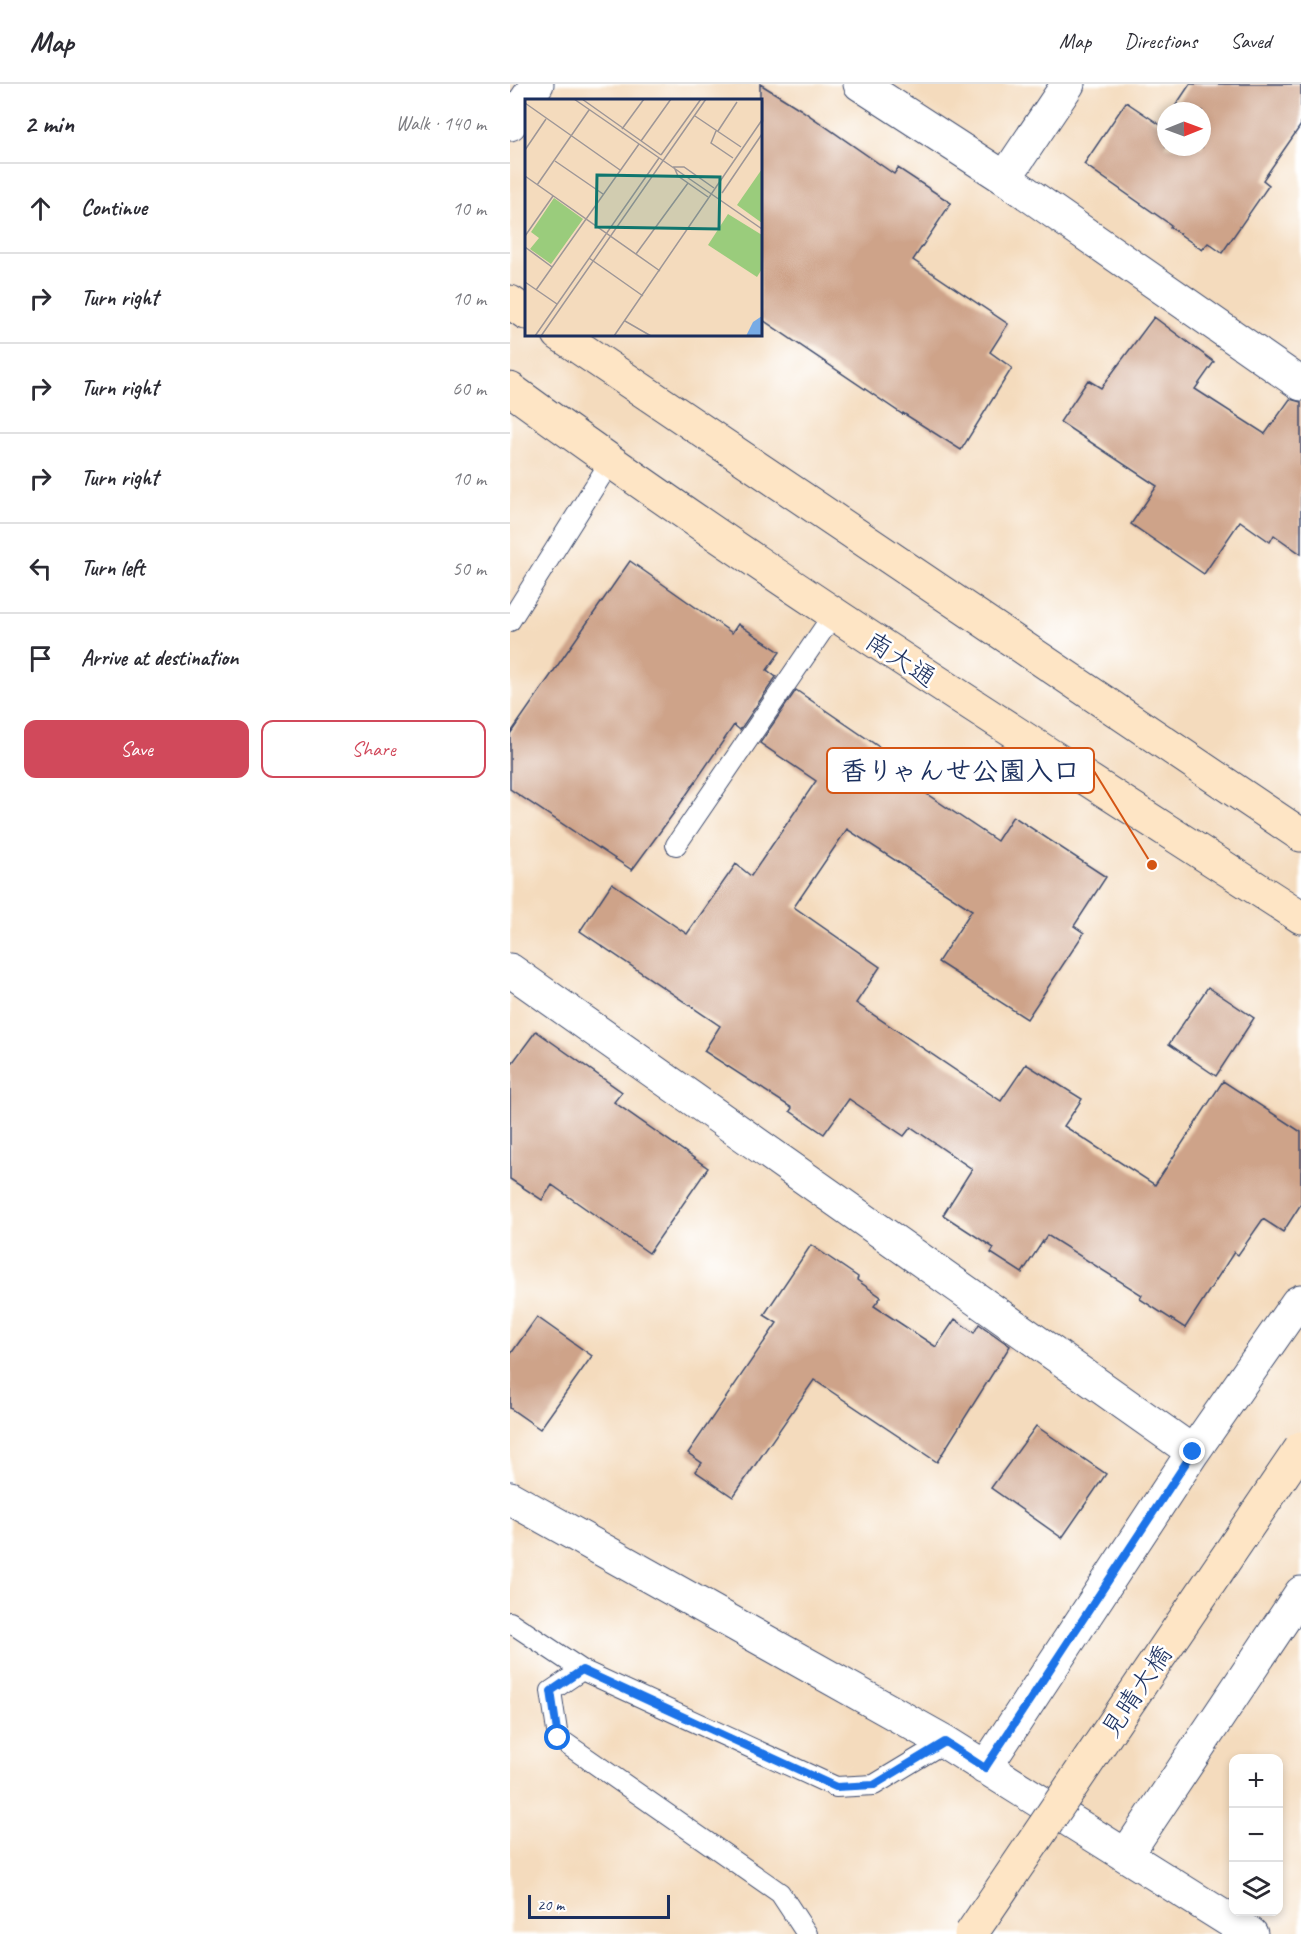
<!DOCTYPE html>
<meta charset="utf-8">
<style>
body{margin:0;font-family:Caveat,"Klee One",sans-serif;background:#f7f7f7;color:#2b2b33}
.controls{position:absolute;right:18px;bottom:18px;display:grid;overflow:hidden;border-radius:12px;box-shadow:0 3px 9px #0003}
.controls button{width:54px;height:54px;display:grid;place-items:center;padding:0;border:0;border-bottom:2px solid #e1e1e2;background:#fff;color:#2b2b33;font:30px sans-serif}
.compass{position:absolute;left:647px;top:18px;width:54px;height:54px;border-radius:50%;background:#fff;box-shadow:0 3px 9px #0003;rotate:89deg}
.scale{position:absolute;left:18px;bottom:15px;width:142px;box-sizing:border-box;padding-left:6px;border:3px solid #1b2f5e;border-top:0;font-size:16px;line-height:21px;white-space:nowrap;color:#1b2f5e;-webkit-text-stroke:4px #fff;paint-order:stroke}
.stop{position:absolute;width:18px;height:18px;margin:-14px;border:4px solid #1a73e8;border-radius:50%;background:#fff}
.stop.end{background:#1a73e8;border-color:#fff;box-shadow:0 2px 6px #0008}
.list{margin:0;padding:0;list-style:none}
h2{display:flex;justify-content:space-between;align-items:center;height:78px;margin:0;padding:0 24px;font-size:26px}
h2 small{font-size:20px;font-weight:400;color:#7c7c81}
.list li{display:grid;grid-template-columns:39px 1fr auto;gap:18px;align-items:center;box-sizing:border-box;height:90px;padding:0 24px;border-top:2px solid #e1e1e2}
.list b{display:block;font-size:22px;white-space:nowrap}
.list em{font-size:20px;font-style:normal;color:#7c7c81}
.actions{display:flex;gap:12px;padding:18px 24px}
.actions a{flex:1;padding:14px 0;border:2px solid #d1495b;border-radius:12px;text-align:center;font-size:21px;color:#d1495b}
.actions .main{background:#d1495b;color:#fff}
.icon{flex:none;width:33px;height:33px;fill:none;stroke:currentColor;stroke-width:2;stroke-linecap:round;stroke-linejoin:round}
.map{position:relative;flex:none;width:791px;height:1850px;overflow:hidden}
header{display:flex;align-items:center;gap:36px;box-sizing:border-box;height:84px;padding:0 30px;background:#fff;border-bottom:2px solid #e1e1e2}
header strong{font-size:28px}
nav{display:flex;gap:33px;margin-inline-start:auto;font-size:21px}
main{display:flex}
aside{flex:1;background:#fff}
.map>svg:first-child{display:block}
</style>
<header>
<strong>Map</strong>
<nav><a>Map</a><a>Directions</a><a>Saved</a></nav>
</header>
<main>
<aside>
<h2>2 min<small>Walk · 140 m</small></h2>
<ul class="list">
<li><svg class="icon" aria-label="ahead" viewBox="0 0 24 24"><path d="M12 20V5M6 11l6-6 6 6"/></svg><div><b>Continue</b></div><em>10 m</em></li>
<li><svg class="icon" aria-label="right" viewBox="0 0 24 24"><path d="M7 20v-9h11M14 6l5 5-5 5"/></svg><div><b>Turn right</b></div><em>10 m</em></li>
<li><svg class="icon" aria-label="right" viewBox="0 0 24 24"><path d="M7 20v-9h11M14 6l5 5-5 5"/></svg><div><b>Turn right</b></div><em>60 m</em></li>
<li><svg class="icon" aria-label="right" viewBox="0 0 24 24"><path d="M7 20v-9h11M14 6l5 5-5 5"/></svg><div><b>Turn right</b></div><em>10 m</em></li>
<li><svg class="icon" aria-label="left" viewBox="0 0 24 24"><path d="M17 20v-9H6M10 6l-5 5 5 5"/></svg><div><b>Turn left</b></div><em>50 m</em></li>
<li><svg class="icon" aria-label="arrive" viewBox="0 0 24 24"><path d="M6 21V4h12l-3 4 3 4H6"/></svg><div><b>Arrive at destination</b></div></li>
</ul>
<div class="actions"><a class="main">Save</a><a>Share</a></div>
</aside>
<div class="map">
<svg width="791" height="1850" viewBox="0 0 791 1850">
<rect width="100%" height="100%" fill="#fff"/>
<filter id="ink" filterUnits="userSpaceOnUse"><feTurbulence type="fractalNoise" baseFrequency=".0167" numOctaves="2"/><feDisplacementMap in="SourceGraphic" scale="12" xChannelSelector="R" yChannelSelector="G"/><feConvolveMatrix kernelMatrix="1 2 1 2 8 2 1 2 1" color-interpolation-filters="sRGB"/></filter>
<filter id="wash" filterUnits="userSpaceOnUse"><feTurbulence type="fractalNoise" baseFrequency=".008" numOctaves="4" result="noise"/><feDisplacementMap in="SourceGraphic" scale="24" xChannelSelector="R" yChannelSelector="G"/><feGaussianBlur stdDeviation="1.35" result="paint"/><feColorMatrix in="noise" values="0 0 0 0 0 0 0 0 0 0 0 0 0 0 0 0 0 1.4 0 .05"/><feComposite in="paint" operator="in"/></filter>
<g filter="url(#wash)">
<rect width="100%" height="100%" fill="#f4dbbd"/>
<g id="blocks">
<path fill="#cea389" d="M 250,0 L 290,25 L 384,90 L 388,84 L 441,119 L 403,176 L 498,240 L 480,268 L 502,284 L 451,366 L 393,329 L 392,330 L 250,234 Z
M 680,0 L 791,0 L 791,41 L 753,96 L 759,101 L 712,169 L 698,159 L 692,166 L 660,143 L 661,141 L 574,80 L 616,18 L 652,42 L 656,36 L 656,63 L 692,63 L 692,27 L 662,27 Z
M 644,233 L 704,278 L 685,305 L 755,350 L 780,315 L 791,318 L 791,470 L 764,451 L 760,458 L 730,437 L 694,490 L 621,440 L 647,402 L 550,338 L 578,296 L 591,304 Z
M 120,477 L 222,549 L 228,540 L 270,568 L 257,586 L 266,593 L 230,646 L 224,641 L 166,726 L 122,786 L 0,705 L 0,650 Z
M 286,606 L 385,674 L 378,684 L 487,757 L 503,732 L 596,793 L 564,842 L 574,849 L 517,935 L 428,878 L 462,826 L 337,745 L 284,823 L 370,883 L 346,919 L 491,1017 L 516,980 L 572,1015 L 554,1042 L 645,1101 L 713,997 L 791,1048 L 791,1120 L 773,1148 L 753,1135 L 728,1171 L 724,1168 L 675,1244 L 630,1215 L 632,1211 L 537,1151 L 512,1189 L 481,1169 L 484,1164 L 433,1131 L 462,1085 L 401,1043 L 394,1052 L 339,1015 L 314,1050 L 280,1027 L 282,1024 L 194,967 L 210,942 L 70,847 L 102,799 L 177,850 L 226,780 L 241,792 L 306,697 L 250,659 Z
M 698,903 L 744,934 L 706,992 L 659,960 Z
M 26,947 L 112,1008 L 104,1018 L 198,1084 L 139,1169 L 42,1101 L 32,1116 L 0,1095 L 0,982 Z
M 301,1161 L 348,1193 L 347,1196 L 371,1213 L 364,1222 L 426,1263 L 445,1235 L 464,1249 L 469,1240 L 500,1262 L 427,1378 L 304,1296 L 223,1413 L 185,1387 L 192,1379 L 178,1369 L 267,1239 L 254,1231 Z
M 27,1233 L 82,1272 L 30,1345 L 0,1324 L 0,1271 Z
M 526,1342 L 596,1390 L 552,1454 L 481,1404 Z"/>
</g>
</g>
<g filter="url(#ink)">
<use href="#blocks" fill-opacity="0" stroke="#3c496c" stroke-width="1.5"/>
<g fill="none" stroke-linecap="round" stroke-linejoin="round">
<g stroke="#3c496c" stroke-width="22">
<path id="lane" d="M 0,537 L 100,378
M 166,761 L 323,531
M 0,1538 L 72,1586 L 326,1703 L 364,1701 L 435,1658
M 72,1586 L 41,1607 L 48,1654 L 270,1809 L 297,1850"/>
</g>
<g stroke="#3c496c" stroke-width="35">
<path id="street" d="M 350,0 L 495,94 L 791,300
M 0,40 L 27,0
M 495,94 L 558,0
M 0,886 L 683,1368
M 0,1414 L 435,1658 L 741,1850
M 475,1684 L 683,1368 L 787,1219 L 791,1217
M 616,1771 L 791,1509"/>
</g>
<g stroke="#3c496c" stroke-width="35">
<path id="secondary" d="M 0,218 L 16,229
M 49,250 L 791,751
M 0,305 C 256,492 525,661 791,833"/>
</g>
<use href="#lane" stroke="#fff" stroke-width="20"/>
<use href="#street" stroke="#fff" stroke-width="33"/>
<use href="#secondary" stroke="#fee5c5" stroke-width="33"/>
<g stroke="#3c496c" stroke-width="35" stroke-linecap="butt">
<path id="secondary-bridge" d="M 461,1850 L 791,1364"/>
</g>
<use href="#secondary-bridge" stroke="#fee5c5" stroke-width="33"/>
</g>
</g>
<g fill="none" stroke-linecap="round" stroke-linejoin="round" filter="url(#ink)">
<path stroke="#1a73e8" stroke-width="8" d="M 48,1654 L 41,1607 L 72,1586 L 326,1703 L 364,1701 L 435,1658 L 475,1684 L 683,1368"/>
</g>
<g text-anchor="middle" stroke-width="5" stroke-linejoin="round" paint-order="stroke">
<g font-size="26" fill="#1b2f5e" stroke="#fff">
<text transform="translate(391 575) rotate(33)" y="9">南大通</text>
<text transform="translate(626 1607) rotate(-56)" y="9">見晴大橋</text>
</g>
</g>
<g transform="translate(15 15)">
<rect width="237" height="237" fill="#f4dbbd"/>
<path d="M 237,70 L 237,124 L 212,106 ZM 29,99 L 58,120 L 26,165 L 5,150 L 14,139 L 6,133 ZM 203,115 L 237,136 L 237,170 L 232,178 L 183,146 Z" fill="#9acc7c"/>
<path d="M 237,217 L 237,237 L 221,237 L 228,223 Z" fill="#78abe5"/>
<path fill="none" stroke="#9d9697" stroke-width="1.5" d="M 49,0 L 237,130M 57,0 L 136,56M 0,4 L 95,71M 170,17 L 216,48M 97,30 L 119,0M 191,32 L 186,44 L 208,59M 193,32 L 212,3M 116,42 L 146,0M 0,51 L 21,20M 136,56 L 176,0M 30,62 L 78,95M 0,77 L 135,172M 12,86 L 64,11M 197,94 L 237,35M 183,98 L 153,77 L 149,68 L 159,68 L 189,89M 0,137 L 28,97M 0,148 L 27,168M 111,155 L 163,84M 64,159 L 118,197M 0,183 L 32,205M 11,191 L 114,45M 100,222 L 126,237M 10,237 L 134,59M 16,237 L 181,0M 89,237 L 237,21"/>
<path fill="#0f766e" fill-opacity="0.15" stroke="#0f766e" stroke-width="3" d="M 72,76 L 195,78 L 194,130 L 71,128 Z"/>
<rect width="237" height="237" fill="none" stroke="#1b2f5e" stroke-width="3"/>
</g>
<path fill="none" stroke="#d45514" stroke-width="2" d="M642 781L584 687"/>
<circle fill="#d45514" stroke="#fff" stroke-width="2" cx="642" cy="781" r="6"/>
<rect fill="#fff" stroke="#d45514" stroke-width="2" x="317" y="664" width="267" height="45" rx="6"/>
<g font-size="27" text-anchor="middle" font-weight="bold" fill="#1b2f5e">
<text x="450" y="696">香りゃんせ公園入口</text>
</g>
</svg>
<div class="controls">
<button>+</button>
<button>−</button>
<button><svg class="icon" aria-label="layers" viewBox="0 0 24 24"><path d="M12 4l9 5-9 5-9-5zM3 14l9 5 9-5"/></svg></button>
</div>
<svg class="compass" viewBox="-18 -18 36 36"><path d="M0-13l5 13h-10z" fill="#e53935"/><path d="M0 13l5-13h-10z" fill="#7c7c81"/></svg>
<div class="scale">20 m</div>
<div class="stop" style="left:48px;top:1654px"></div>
<div class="stop end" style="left:683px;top:1368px"></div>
</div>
</main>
